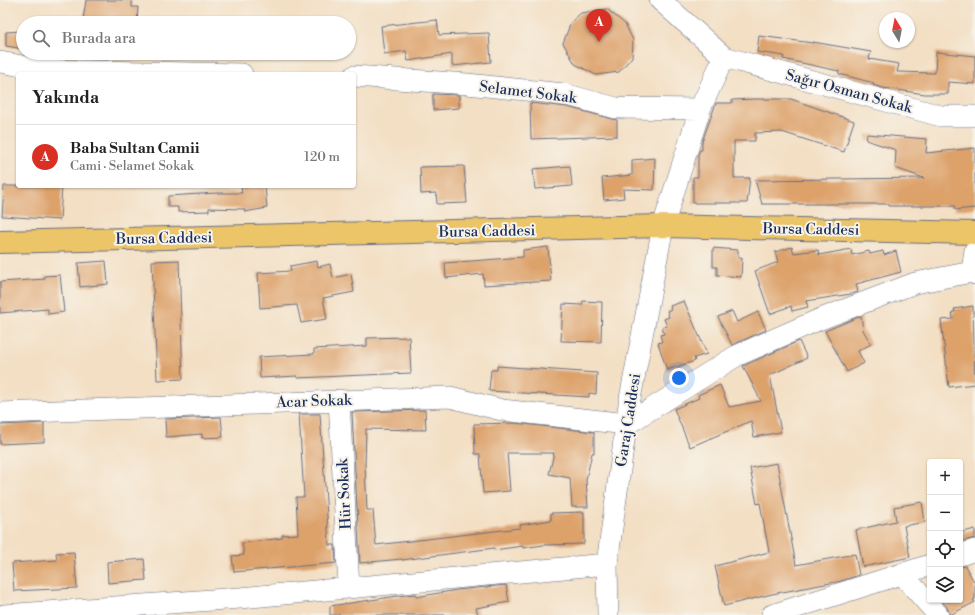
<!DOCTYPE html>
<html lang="tr">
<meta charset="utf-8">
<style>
body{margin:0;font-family:"Libre Bodoni",serif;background:#f6f6f6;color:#222}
.controls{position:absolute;right:12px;bottom:12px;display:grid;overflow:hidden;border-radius:4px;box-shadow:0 1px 3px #0004}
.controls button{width:36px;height:36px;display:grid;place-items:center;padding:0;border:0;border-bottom:1px solid #e0e0e0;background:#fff;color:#222;font:20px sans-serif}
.compass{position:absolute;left:879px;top:12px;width:36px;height:36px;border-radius:50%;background:#fff;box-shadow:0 1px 3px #0004;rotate:350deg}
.you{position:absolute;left:679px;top:378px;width:14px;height:14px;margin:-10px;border:3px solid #fff;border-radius:50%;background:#1a73e8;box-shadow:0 0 0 6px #1a73e833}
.badge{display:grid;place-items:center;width:26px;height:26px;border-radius:50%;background:#d93025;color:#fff;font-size:13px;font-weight:700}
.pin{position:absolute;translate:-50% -33px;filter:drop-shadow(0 1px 2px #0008)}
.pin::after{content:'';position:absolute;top:21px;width:14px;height:12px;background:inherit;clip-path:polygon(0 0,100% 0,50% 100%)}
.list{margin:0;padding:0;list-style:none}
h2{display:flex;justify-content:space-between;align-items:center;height:52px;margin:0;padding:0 16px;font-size:17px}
h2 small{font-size:13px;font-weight:400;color:#767676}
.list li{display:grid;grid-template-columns:26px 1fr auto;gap:12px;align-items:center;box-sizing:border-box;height:64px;padding:0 16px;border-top:1px solid #e0e0e0}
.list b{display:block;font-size:15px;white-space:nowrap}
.list p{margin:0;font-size:13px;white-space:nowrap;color:#767676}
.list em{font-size:13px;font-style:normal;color:#767676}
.icon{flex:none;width:22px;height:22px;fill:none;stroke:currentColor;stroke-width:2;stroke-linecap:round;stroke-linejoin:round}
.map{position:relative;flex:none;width:975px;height:615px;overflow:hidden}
.search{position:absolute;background:#fff;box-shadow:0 1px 3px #0004;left:16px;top:16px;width:340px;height:44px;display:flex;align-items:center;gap:10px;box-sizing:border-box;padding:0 14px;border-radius:22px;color:#767676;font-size:15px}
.panel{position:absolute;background:#fff;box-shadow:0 1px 3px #0004;left:16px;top:72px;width:340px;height:116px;border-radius:4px}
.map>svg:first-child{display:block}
</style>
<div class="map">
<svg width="975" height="615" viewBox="0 0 975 615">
<rect width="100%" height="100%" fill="#f7f3e8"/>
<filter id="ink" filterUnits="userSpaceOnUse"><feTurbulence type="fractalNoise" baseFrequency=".025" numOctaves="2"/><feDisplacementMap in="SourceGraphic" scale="8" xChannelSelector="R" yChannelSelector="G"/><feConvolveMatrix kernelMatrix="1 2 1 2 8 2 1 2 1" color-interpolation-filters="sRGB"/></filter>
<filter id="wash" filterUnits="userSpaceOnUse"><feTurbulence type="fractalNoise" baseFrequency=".012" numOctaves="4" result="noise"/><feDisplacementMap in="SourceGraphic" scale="16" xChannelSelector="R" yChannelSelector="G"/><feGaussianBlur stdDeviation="0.9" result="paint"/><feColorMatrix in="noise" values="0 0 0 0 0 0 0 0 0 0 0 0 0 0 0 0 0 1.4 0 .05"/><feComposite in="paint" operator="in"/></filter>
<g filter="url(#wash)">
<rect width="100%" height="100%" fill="#f3dfc4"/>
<g id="blocks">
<path fill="#dda16a" d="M 86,0 L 132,0 L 132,7 L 138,7 L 137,23 L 104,23 L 83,20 Z
M 607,9 L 625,24 L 633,40 L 632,57 L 619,72 L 596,75 L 575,64 L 563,43 L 571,22 L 581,13 Z
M 437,20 L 439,35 L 489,33 L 491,62 L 452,66 L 452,54 L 408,61 L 406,51 L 384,54 L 381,26 Z
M 23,31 L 23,49 L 6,46 L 6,32 Z
M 759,36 L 813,43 L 813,42 L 871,52 L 869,59 L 899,64 L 897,72 L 935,73 L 936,52 L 975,56 L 975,84 L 948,82 L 948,94 L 925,94 L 883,88 L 873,85 L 874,83 L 839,74 L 839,71 L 783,59 L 784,56 L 757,52 Z
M 433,94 L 459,95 L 459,108 L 433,110 Z
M 755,99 L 791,99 L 854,121 L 844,152 L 782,132 L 755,133 L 755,141 L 734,141 L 734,178 L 750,178 L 747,203 L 693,203 L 693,177 L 698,177 L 698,155 L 700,150 L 702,150 L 702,142 L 716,103 L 732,103 L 732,100 Z
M 530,103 L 567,107 L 617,120 L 617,136 L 531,139 Z
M 867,134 L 927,139 L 926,153 L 975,148 L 975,208 L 955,210 L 955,206 L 889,206 L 889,204 L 762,204 L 755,180 L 924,178 L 895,168 L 896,150 L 866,140 Z
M 655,158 L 654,190 L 623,189 L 624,198 L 604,200 L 602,178 L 632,175 L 632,160 Z
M 464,166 L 467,203 L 437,204 L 436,193 L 421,194 L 420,167 Z
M 570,166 L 572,186 L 535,189 L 533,169 Z
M 4,186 L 62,186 L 60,220 L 2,216 Z
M 241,186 L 265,186 L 267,208 L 245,212 L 244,209 L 209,208 L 209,211 L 178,212 L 178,207 L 168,207 L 168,196 L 217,193 L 242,193 Z
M 548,247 L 551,281 L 484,285 L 483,274 L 446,278 L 445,263 L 523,257 L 523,250 Z
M 792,247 L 794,253 L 818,250 L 819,255 L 851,249 L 852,255 L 869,251 L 870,254 L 883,251 L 884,255 L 896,251 L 901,272 L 856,284 L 858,292 L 851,294 L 806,301 L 808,307 L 792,311 L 791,306 L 770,314 L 755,271 L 778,262 L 775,252 Z
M 713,248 L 738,250 L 738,258 L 742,258 L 741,277 L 717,275 L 717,267 L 713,267 Z
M 179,260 L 183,379 L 157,380 L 152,261 Z
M 106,261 L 108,284 L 80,287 L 78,263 Z
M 317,261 L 318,267 L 330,264 L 333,278 L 351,274 L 354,292 L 323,298 L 327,319 L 301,323 L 297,305 L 260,308 L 258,273 L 291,271 L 290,266 Z
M 60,275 L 64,312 L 48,314 L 48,309 L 0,313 L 0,282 L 45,279 L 44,276 Z
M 583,301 L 602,302 L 601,342 L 561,341 L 563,304 L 582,305 Z
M 684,301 L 707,354 L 694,358 L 695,361 L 667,370 L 658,343 L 662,342 L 660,335 L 664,334 L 662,327 L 667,326 L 664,319 L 669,317 L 667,311 L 671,309 L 670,306 Z
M 973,306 L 975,384 L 949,387 L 941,320 L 953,319 L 952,312 L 955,312 L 954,309 Z
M 732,311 L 737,322 L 758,312 L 766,330 L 732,345 L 718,317 Z
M 861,316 L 863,330 L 871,344 L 858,351 L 864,363 L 847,372 L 825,331 Z
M 409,337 L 411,373 L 297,378 L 297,376 L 260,378 L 259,357 L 314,354 L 314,349 L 367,346 L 367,338 Z
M 799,341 L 807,358 L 770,375 L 781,432 L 754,437 L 751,421 L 690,447 L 674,409 L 699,398 L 698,395 L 720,385 L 729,407 L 761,401 L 743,366 Z
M 497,366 L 597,373 L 596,394 L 589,393 L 589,397 L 489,391 L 491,370 L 497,370 Z
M 425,410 L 426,430 L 366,429 L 365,466 L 367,510 L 373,510 L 376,545 L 520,528 L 520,525 L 551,520 L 551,513 L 584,512 L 584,544 L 543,545 L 523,548 L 523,546 L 494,550 L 494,548 L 402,560 L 402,559 L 360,563 L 352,412 Z
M 299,414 L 320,414 L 329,545 L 335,545 L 336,563 L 234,572 L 232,556 L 244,555 L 242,543 L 282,538 L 282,535 L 298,534 L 296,497 L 304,497 Z
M 221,417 L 223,437 L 202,438 L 202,434 L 166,437 L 165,419 Z
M 44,423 L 44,442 L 0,444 L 0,425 Z
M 515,423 L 594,432 L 594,453 L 592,453 L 586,480 L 588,507 L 572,507 L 570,478 L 549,474 L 554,453 L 507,453 L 510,491 L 483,493 L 480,454 L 475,454 L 474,424 Z
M 777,463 L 796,565 L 855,554 L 859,575 L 841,581 L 772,594 L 724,606 L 715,566 L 769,552 L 760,503 L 757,504 L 750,468 Z
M 922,502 L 925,522 L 904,526 L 910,557 L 863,567 L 856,530 L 896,521 L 894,507 Z
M 975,529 L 975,538 L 960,542 L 960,533 Z
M 74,552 L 77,588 L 14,591 L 12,563 L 57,560 L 56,553 Z
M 144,559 L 146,580 L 108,583 L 107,562 Z
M 965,566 L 975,583 L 975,599 L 973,600 L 975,602 L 950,615 L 947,607 L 941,600 L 960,600 L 960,567 Z
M 506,585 L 509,602 L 476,608 L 478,615 L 330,615 L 330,606 L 405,595 L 416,594 L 416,597 L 457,590 Z"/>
</g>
</g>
<g filter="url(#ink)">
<use href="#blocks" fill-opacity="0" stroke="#676d82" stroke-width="1"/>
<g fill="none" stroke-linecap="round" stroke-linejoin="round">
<g stroke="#676d82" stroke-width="22">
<path id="minor" d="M 660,0 L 724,57 L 941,116 L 975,116
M 0,62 L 44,70 L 242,74
M 354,76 L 467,84 L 564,94 L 616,108 L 700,109
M 972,272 L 975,250
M 339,400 L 349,588
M 0,413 L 450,397 L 502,410 L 627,424 L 736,356 L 818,320 L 915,283 L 972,272 L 975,274
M 960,555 L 975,550
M 903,575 L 938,615
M 4,615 L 240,598 L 607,564
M 608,615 L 607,564 L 629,404 L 663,226 L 700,109 L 724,57
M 772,615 L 930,565"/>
</g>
<g stroke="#676d82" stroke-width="24">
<path id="major" d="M 0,242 L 663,226 L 975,233"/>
</g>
<use href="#minor" stroke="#fff" stroke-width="21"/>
<use href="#major" stroke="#edc569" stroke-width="22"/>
</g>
</g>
<g text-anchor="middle" stroke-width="4" stroke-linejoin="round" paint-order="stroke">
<g font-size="15" fill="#1b2f5e" stroke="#f7f3e8">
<text transform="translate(849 91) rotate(15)" y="5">Sağır Osman Sokak</text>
<text transform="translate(528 92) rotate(7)" y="5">Selamet Sokak</text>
<text transform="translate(811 229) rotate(1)" y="5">Bursa Caddesi</text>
<text transform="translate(487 231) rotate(-1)" y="5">Bursa Caddesi</text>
<text transform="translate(164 238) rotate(-1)" y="5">Bursa Caddesi</text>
<text transform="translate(314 401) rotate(-2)" y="5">Acar Sokak</text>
<text transform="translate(628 420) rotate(-81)" y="5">Garaj Caddesi</text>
<text transform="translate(344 494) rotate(-93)" y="5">Hür Sokak</text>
</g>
</g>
</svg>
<div class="controls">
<button>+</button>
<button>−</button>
<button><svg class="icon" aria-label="locate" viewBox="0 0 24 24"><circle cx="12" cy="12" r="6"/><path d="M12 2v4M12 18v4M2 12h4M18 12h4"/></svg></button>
<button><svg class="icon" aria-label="layers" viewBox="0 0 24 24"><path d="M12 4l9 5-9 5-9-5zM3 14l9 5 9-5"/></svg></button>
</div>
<svg class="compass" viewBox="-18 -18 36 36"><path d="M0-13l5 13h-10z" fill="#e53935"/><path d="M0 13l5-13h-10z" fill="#767676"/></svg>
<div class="you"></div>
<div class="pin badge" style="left:599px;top:42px">A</div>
<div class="search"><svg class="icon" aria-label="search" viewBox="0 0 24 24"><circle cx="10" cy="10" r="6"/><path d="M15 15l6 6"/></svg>Burada ara</div>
<section class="panel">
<h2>Yakında<small></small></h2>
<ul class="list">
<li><span class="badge">A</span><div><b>Baba Sultan Camii</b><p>Cami · Selamet Sokak</p></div><em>120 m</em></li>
</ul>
</section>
</div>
